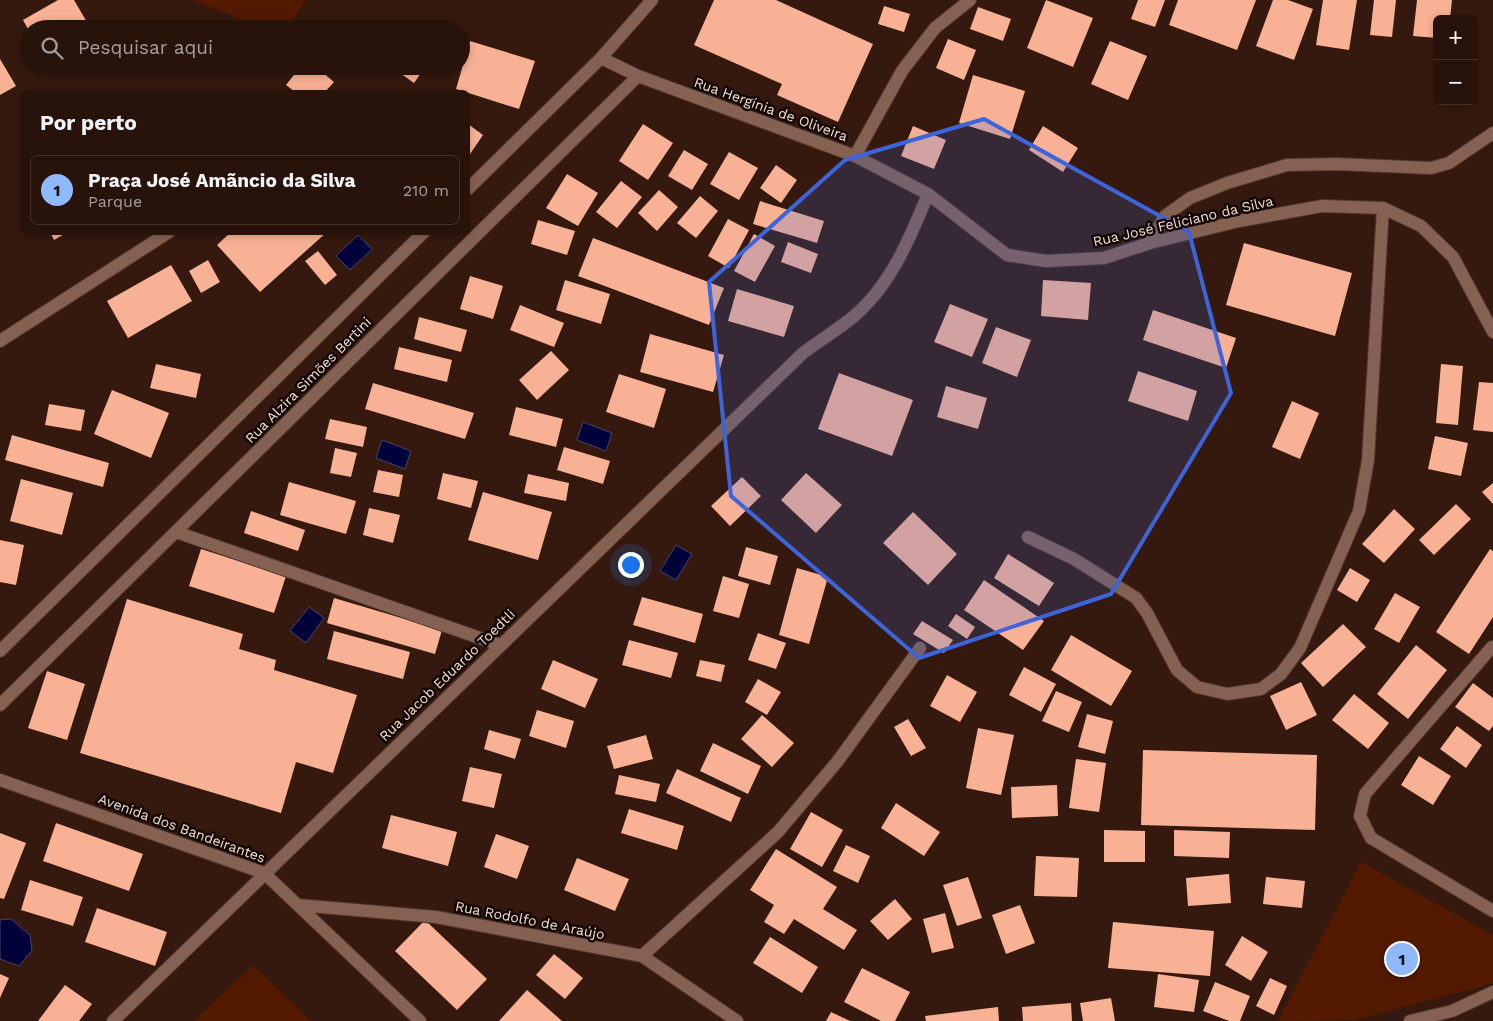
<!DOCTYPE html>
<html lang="pt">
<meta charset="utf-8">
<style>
body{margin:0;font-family:"Work Sans",sans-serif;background:#301c13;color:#f1f3f6}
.controls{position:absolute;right:15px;top:15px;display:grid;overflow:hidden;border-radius:8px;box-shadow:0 2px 8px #0003}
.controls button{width:45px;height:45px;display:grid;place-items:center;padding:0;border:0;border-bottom:1px solid #44322b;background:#28130a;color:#f1f3f6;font:25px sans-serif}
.you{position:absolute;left:630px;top:564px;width:18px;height:18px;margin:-12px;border:4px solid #fff;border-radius:50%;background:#1a73e8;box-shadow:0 0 0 8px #1a73e833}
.badge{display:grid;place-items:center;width:32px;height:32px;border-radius:50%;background:#8fb8fd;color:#111;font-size:16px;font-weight:700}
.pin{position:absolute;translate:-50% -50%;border:2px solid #fff;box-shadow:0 1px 5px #0006}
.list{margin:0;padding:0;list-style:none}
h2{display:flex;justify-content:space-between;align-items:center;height:65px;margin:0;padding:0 20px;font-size:21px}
h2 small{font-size:16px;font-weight:400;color:#a59e9c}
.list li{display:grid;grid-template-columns:32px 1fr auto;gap:15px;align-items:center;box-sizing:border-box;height:70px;margin:0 10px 10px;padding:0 10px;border:1px solid #44322b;border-radius:8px}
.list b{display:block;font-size:19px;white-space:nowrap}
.list p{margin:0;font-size:16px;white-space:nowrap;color:#a59e9c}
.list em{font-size:16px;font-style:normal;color:#a59e9c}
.icon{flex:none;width:28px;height:28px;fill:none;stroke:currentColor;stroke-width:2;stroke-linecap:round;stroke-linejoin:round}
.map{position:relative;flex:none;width:1493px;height:1021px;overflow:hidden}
.search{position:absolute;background:#28130a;box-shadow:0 2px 8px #0003;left:20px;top:20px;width:450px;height:55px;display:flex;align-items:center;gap:12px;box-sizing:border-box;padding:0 18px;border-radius:28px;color:#a59e9c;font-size:19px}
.panel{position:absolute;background:#28130a;box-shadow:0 2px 8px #0003;left:20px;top:90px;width:450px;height:145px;border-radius:8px}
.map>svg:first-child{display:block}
</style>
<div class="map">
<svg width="1493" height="1021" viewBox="0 0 1493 1021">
<rect width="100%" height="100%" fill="#36190e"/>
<path fill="#531a00" d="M 191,0 L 306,0 L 286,29 L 268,29 Z
M 1361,862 L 1493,935 L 1493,983 L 1356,1020 L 1278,1021 Z
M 253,965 L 311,1021 L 194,1021 Z"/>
<path fill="#00003b" stroke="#49436a" d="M 358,235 L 372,249 L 350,270 L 336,256 Z
M 583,422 L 612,433 L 606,451 L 577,440 Z
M 382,440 L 411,451 L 405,469 L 376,458 Z
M 676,545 L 692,554 L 676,580 L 660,571 Z
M 309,607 L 324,618 L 306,643 L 290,631 Z
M 11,919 L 30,935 L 32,951 L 19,966 L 0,959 L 0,920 Z"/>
<path fill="#f8b195" d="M 58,0 L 74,0 L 91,29 L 28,29 L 23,20 Z
M 714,0 L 776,0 L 873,44 L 838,122 L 777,95 L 782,84 L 694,45 Z
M 1046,0 L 1093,18 L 1073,67 L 1027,48 Z
M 1138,0 L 1165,0 L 1155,27 L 1131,19 Z
M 1178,0 L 1256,0 L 1237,50 L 1169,25 Z
M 1273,0 L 1288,0 L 1313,9 L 1294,60 L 1256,46 Z
M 1323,0 L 1357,0 L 1349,50 L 1316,45 Z
M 1374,0 L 1396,0 L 1392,37 L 1370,35 Z
M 1417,0 L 1452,0 L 1450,19 L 1437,19 L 1437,38 L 1413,36 Z
M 884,6 L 910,14 L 904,32 L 878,24 Z
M 978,7 L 1011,19 L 1003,41 L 970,29 Z
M 948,39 L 976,50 L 964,80 L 936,68 Z
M 470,41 L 535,61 L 519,109 L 456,89 Z
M 1110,41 L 1147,56 L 1128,100 L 1091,84 Z
M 0,59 L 16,86 L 0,95 Z
M 301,66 L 315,66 L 334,82 L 325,92 L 295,92 L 286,85 Z
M 390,66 L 426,66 L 414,83 Z
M 973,75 L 1025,91 L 1010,139 L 959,123 Z
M 468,124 L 483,135 L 468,157 Z
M 643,124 L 673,143 L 648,180 L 619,161 Z
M 913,126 L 946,140 L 934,169 L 901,156 Z
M 1043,126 L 1078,148 L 1063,172 L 1029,150 Z
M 684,150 L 708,164 L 692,190 L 668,176 Z
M 729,152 L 758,168 L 739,200 L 710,184 Z
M 776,165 L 797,180 L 781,203 L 760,188 Z
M 567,174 L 598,193 L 578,226 L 546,208 Z
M 621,181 L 642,197 L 617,228 L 596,212 Z
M 659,190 L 678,207 L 657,231 L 638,213 Z
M 700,196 L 718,211 L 696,238 L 677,223 Z
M 760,201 L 824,221 L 817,243 L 753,224 Z
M 728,219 L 749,230 L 729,268 L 708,256 Z
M 538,220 L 575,231 L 567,255 L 531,244 Z
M 50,232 L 68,232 L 54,240 Z
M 231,232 L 327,232 L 260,292 L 217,245 Z
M 754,234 L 775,246 L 755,282 L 734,271 Z
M 593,238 L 724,288 L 709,325 L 578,276 Z
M 788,242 L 818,254 L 811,273 L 781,262 Z
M 1244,243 L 1352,273 L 1335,336 L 1226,305 Z
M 318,251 L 337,275 L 325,285 L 305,261 Z
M 208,260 L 220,282 L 201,293 L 189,271 Z
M 171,265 L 192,301 L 128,338 L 107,301 Z
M 470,276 L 503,286 L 493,319 L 460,309 Z
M 565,280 L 610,294 L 601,324 L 556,310 Z
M 1043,280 L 1091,283 L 1088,320 L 1041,316 Z
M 737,289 L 794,306 L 784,337 L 728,321 Z
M 950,304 L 988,319 L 972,357 L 934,342 Z
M 520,305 L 564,323 L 554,347 L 510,330 Z
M 1153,310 L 1236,338 L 1226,368 L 1143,340 Z
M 419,317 L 467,330 L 461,352 L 414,339 Z
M 996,327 L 1031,340 L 1017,377 L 982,363 Z
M 650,334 L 724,355 L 713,392 L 640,372 Z
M 399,347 L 452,360 L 447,382 L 394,369 Z
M 551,351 L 569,370 L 537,400 L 519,380 Z
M 156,364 L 201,374 L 196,398 L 150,388 Z
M 1441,364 L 1463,366 L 1458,425 L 1436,423 Z
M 1138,371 L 1197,391 L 1188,421 L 1128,401 Z
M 839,373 L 913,400 L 892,456 L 818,429 Z
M 619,374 L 666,389 L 654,428 L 606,412 Z
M 1479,382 L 1493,383 L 1493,432 L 1473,430 Z
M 373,383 L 474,413 L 465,439 L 365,409 Z
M 946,386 L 987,398 L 978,429 L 937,417 Z
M 112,390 L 169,413 L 151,458 L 94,434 Z
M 1292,401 L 1319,413 L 1300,459 L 1272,447 Z
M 49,404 L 85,410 L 81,431 L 45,425 Z
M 516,407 L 563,419 L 556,447 L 509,435 Z
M 330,419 L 367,427 L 363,447 L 325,439 Z
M 12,435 L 109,463 L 103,487 L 5,460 Z
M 1435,436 L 1468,443 L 1461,476 L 1428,469 Z
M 564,447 L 610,461 L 603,484 L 557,470 Z
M 335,448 L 357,453 L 351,477 L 330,473 Z
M 378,470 L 403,475 L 399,497 L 373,492 Z
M 443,473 L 478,481 L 471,508 L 437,499 Z
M 806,473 L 842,505 L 816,533 L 781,500 Z
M 528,474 L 569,483 L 566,501 L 524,493 Z
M 742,477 L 761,496 L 730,526 L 711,506 Z
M 21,479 L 73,493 L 62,535 L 10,521 Z
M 289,482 L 356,501 L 346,534 L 280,515 Z
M 1493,483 L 1493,504 L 1482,492 Z
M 483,492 L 552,512 L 538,560 L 468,540 Z
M 1456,504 L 1471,519 L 1434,555 L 1419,540 Z
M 369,508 L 400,515 L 393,543 L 363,535 Z
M 1394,509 L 1415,529 L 1384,563 L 1362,544 Z
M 251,511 L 305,530 L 298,551 L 244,533 Z
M 913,512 L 957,554 L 928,585 L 883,543 Z
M 0,540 L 24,545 L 16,585 L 0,582 Z
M 746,547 L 778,556 L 770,585 L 738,576 Z
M 201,549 L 286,576 L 274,613 L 189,586 Z
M 1490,549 L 1493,551 L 1493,617 L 1469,654 L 1436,632 Z
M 1008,554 L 1054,583 L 1039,606 L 994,578 Z
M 797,568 L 828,577 L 809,644 L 779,635 Z
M 1350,568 L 1370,580 L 1357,602 L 1337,590 Z
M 723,576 L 749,584 L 739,618 L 713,611 Z
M 984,580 L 1044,621 L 1023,650 L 964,610 Z
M 1395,593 L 1420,607 L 1399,643 L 1374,629 Z
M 642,597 L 703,614 L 695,643 L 633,625 Z
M 334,598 L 442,630 L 435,654 L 327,623 Z
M 127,599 L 243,634 L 239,649 L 276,660 L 274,670 L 357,695 L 333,773 L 296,762 L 281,813 L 80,753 Z
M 956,614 L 975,627 L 967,639 L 948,626 Z
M 922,621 L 953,640 L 944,653 L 913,634 Z
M 1343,624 L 1366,647 L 1323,687 L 1301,663 Z
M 334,631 L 410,652 L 403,679 L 327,659 Z
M 758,633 L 786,643 L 776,669 L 748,660 Z
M 1071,635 L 1132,671 L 1111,706 L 1051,670 Z
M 629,640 L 678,653 L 671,678 L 622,665 Z
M 1416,645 L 1447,670 L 1408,719 L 1377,694 Z
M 553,660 L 598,679 L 585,708 L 541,689 Z
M 700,660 L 725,665 L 721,682 L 696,676 Z
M 1024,667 L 1056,684 L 1041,712 L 1009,695 Z
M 47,671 L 85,684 L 67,740 L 28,728 Z
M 947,675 L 977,692 L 960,722 L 930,706 Z
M 758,679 L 781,692 L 767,715 L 745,702 Z
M 1301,682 L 1317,715 L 1286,730 L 1270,696 Z
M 1473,683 L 1493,698 L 1493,726 L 1489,731 L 1455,707 Z
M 1056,691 L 1082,702 L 1069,732 L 1042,721 Z
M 1354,694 L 1389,723 L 1368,749 L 1332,720 Z
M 537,710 L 574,721 L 566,748 L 529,736 Z
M 1087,714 L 1113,721 L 1105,754 L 1078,747 Z
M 762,715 L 794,743 L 772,767 L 741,739 Z
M 908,719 L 926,748 L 911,756 L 894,727 Z
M 1457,726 L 1482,745 L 1466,768 L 1440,749 Z
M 978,728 L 1014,735 L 1001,795 L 966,788 Z
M 489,730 L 521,739 L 515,759 L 484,749 Z
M 646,735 L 653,759 L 614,769 L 607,746 Z
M 713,743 L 761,766 L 748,794 L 700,771 Z
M 1143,750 L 1317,755 L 1315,830 L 1141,825 Z
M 1419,756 L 1451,776 L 1433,805 L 1401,785 Z
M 1076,759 L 1106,763 L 1099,812 L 1069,808 Z
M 470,767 L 502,774 L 494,808 L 462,801 Z
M 677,769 L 741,798 L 731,822 L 666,793 Z
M 619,775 L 660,784 L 656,802 L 615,794 Z
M 1057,785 L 1058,816 L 1012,818 L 1011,787 Z
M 896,803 L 940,832 L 924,856 L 881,828 Z
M 629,809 L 684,826 L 677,850 L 621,833 Z
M 811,812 L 843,830 L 822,867 L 790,849 Z
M 391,815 L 457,832 L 448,866 L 382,848 Z
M 56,823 L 143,854 L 129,891 L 43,861 Z
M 1104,830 L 1145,831 L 1145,862 L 1104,862 Z
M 1174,830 L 1230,832 L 1229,858 L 1174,856 Z
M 0,833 L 26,843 L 4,899 L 0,898 Z
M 496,834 L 529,846 L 517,879 L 484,867 Z
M 846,845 L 870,856 L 858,883 L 833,871 Z
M 776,849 L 837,887 L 823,909 L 857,930 L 844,950 L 794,919 L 784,934 L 764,922 L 774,905 L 750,890 Z
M 1036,856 L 1079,858 L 1077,897 L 1034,896 Z
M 577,858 L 629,879 L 615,911 L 564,890 Z
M 1229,874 L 1231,903 L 1188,906 L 1186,878 Z
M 968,877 L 982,918 L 957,926 L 943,885 Z
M 1266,877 L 1305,881 L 1302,908 L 1263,904 Z
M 30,880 L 83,897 L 73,926 L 21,910 Z
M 895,899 L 912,919 L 888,940 L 870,921 Z
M 1020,905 L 1035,943 L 1006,954 L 992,915 Z
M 97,908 L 167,932 L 155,966 L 85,942 Z
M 945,913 L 954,948 L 932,953 L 923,919 Z
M 425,920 L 487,979 L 457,1010 L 395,951 Z
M 1113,922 L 1214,931 L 1210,976 L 1108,968 Z
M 1242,936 L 1268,952 L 1251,981 L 1225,965 Z
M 770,937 L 818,967 L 802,993 L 753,963 Z
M 554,954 L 583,978 L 565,999 L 536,975 Z
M 862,968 L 910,992 L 895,1021 L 881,1021 L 844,1002 Z
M 0,974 L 9,978 L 0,998 Z
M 1158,974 L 1199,980 L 1194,1012 L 1154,1007 Z
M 1270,978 L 1287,986 L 1274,1015 L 1256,1006 Z
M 1215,982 L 1250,996 L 1240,1021 L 1229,1021 L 1203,1011 Z
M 65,985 L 92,1004 L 79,1021 L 38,1021 Z
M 527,990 L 562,1021 L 499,1021 Z
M 1111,998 L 1115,1021 L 1083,1021 L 1080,1003 Z
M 1071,1003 L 1072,1021 L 1023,1021 L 1022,1007 Z
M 998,1007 L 999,1021 L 926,1021 L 925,1016 Z
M 831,1012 L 850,1021 L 826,1021 Z"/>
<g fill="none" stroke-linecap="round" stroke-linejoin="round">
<g stroke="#50352a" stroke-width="14">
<path id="minor" d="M 601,58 L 638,76 L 855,156 L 928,194 L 1007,255 L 1046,261 L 1104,258 L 1150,243 L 1239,221 L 1322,206 L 1383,208 L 1421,226 L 1453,257 L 1493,332
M 855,156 L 902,71 L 935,28 L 970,0
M 468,189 L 601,58 L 652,0
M 1150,243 L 1165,216 L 1190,198 L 1227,183 L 1287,165 L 1336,164 L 1431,168 L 1449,163 L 1493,133
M 0,341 L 169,232
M 176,532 L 500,645
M 1028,537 L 1074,559 L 1136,598 L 1147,613 L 1177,670 L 1197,687 L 1227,694 L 1261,689 L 1281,674 L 1300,648 L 1359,511 L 1368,460 L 1383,208
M 1492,647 L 1365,794 L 1360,816 L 1371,838 L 1493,911
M 0,651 L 424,232
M 0,705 L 638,76
M 0,780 L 264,873 L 420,1021
M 298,905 L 436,917 L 642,956 L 737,1021
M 642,956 L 778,832 L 837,762 L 920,648
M 113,1021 L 803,353 C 819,341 837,330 853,317 C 891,285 910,238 928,194
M 1410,1021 L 1452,1011 L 1493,992"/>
</g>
<use href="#minor" stroke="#856153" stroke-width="12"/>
</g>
<path fill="#3d64d8" fill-opacity="0.2" stroke="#3d64d8" stroke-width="4" stroke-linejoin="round" d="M 984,119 L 1189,232 L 1231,393 L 1111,594 L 919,658 L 731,496 L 709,282 L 845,160 Z"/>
<g text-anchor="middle" stroke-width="5" stroke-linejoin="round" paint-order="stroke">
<g font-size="14" fill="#f3ded6" stroke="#140804">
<text transform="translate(771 109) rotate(20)" y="5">Rua Hergínia de Oliveira</text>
<text transform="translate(1183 221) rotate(-13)" y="5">Rua José Feliciano da Silva</text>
<text transform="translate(308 380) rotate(-45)" y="5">Rua Alzira Simões Bertini</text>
<text transform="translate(447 675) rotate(-44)" y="5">Rua Jacob Eduardo Toedtli</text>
<text transform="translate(182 828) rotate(20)" y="5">Avenida dos Bandeirantes</text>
<text transform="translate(530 920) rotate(11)" y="5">Rua Rodolfo de Araújo</text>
</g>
</g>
</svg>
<div class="controls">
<button>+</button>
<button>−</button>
</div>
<div class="you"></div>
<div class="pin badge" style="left:1402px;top:959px">1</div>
<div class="search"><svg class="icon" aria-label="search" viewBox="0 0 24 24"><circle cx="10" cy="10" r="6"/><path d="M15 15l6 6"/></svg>Pesquisar aqui</div>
<section class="panel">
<h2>Por perto<small></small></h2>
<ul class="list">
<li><span class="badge">1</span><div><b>Praça José Amãncio da Silva</b><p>Parque</p></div><em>210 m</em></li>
</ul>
</section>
</div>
